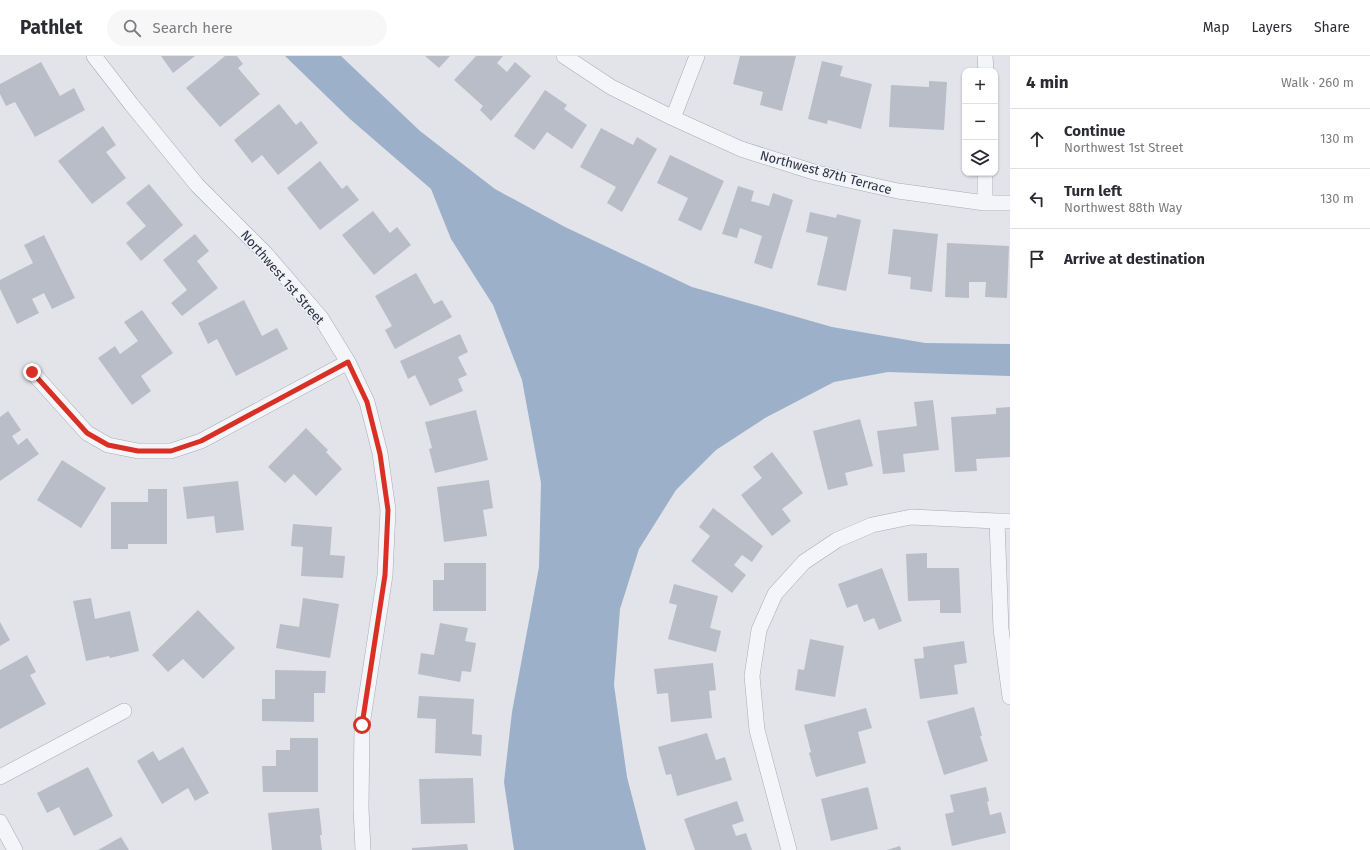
<!DOCTYPE html>
<meta charset="utf-8">
<style>
body{margin:0;font-family:"Fira Sans",sans-serif;background:#f7f7f7;color:#2b2b33}
.controls{position:absolute;right:12px;top:12px;display:grid;overflow:hidden;border-radius:8px;box-shadow:0 1px 3px #0004}
.controls button{width:36px;height:36px;display:grid;place-items:center;padding:0;border:0;border-bottom:1px solid #e1e1e2;background:#fff;color:#2b2b33;font:20px sans-serif}
.stop{position:absolute;width:12px;height:12px;margin:-9px;border:3px solid #d93025;border-radius:50%;background:#fff}
.stop.end{background:#d93025;border-color:#fff;box-shadow:0 1px 4px #0008}
.list{margin:0;padding:0;list-style:none}
h2{display:flex;justify-content:space-between;align-items:center;height:52px;margin:0;padding:0 16px;font-size:17px}
h2 small{font-size:13px;font-weight:400;color:#7c7c81}
.list li{display:grid;grid-template-columns:26px 1fr auto;gap:12px;align-items:center;box-sizing:border-box;height:60px;padding:0 16px;border-top:1px solid #e1e1e2}
.list b{display:block;font-size:15px;white-space:nowrap}
.list p{margin:0;font-size:13px;white-space:nowrap;color:#7c7c81}
.list em{font-size:13px;font-style:normal;color:#7c7c81}
.icon{flex:none;width:22px;height:22px;fill:none;stroke:currentColor;stroke-width:2;stroke-linecap:round;stroke-linejoin:round}
.map{position:relative;flex:none;width:1010px;height:794px;overflow:hidden}
header{display:flex;align-items:center;gap:24px;box-sizing:border-box;height:56px;padding:0 20px;background:#fff;border-bottom:1px solid #e1e1e2}
header strong{font-size:19px}
nav{display:flex;gap:22px;margin-inline-start:auto;font-size:14px}
.search{width:280px;height:36px;background:#f7f7f7;display:flex;align-items:center;gap:10px;box-sizing:border-box;padding:0 14px;border-radius:22px;color:#7c7c81;font-size:15px}
main{display:flex}
aside{flex:1;background:#fff}
.map>svg:first-child{display:block}
</style>
<header>
<strong>Pathlet</strong>
<div class="search"><svg class="icon" aria-label="search" viewBox="0 0 24 24"><circle cx="10" cy="10" r="6"/><path d="M15 15l6 6"/></svg>Search here</div>
<nav><a>Map</a><a>Layers</a><a>Share</a></nav>
</header>
<main>
<div class="map">
<svg width="1010" height="794" viewBox="0 0 1010 794">
<rect width="100%" height="100%" fill="#e2e4ea"/>
<path fill="#9db0ca" d="M 285,0 L 341,0 L 420,75 L 495,133 L 565,171 L 692,231 L 832,271 L 925,287 L 1010,288 L 1010,320 L 888,316 L 834,326 L 765,362 L 716,394 L 676,434 L 639,493 L 620,553 L 614,629 L 627,721 L 646,794 L 514,794 L 504,726 L 512,656 L 539,511 L 541,427 L 522,324 L 493,249 L 451,183 L 431,133 L 350,63 Z"/>
<path fill="#b9bdc7" d="M 161,0 L 195,0 L 173,17 Z
M 225,0 L 237,0 L 243,8 L 238,12 L 260,38 L 220,71 L 186,32 Z
M 425,0 L 450,0 L 439,12 Z
M 476,0 L 503,0 L 497,7 L 507,16 L 515,6 L 531,20 L 491,65 L 480,54 L 483,50 L 454,24 Z
M 740,0 L 796,0 L 782,55 L 760,49 L 763,36 L 733,28 Z
M 822,5 L 843,10 L 840,20 L 872,28 L 861,73 L 828,64 L 827,68 L 808,63 Z
M 41,6 L 60,40 L 74,32 L 85,54 L 35,81 L 15,46 L 6,50 L 0,38 L 0,28 Z
M 929,25 L 947,26 L 944,74 L 889,71 L 891,29 L 929,31 Z
M 545,34 L 567,49 L 564,53 L 587,69 L 572,93 L 547,76 L 534,94 L 514,80 Z
M 279,48 L 296,69 L 301,65 L 318,87 L 278,119 L 262,99 L 252,107 L 234,84 Z
M 103,70 L 116,89 L 106,96 L 126,122 L 92,148 L 58,105 Z
M 601,72 L 633,89 L 637,81 L 657,93 L 622,156 L 607,147 L 616,131 L 580,111 Z
M 670,99 L 724,125 L 701,175 L 678,164 L 688,142 L 657,127 Z
M 320,105 L 342,133 L 347,129 L 359,144 L 320,174 L 287,132 Z
M 149,128 L 183,169 L 141,205 L 126,187 L 146,170 L 126,147 Z
M 738,130 L 754,135 L 751,145 L 769,150 L 773,137 L 793,144 L 772,213 L 754,207 L 762,180 L 740,172 L 737,182 L 722,178 Z
M 373,155 L 390,177 L 397,171 L 411,189 L 374,219 L 342,179 Z
M 810,156 L 836,162 L 837,158 L 861,164 L 846,235 L 817,229 L 828,181 L 806,176 Z
M 893,173 L 938,178 L 932,236 L 910,233 L 911,221 L 888,218 Z
M 195,178 L 209,195 L 197,205 L 218,232 L 182,260 L 171,247 L 187,234 L 163,204 Z
M 44,179 L 75,242 L 52,253 L 44,237 L 32,243 L 39,257 L 17,268 L 0,233 L 0,224 L 33,207 L 24,189 Z
M 947,187 L 1009,190 L 1007,242 L 985,241 L 986,226 L 969,226 L 969,242 L 945,241 Z
M 416,217 L 434,248 L 442,244 L 452,261 L 395,293 L 385,274 L 392,270 L 375,240 Z
M 244,244 L 262,280 L 277,272 L 288,293 L 236,320 L 217,283 L 208,288 L 198,267 Z
M 142,254 L 173,297 L 141,320 L 151,335 L 132,349 L 98,302 L 115,290 L 120,298 L 138,285 L 124,266 Z
M 460,278 L 468,296 L 458,301 L 467,319 L 458,323 L 463,335 L 430,350 L 415,319 L 408,323 L 400,305 Z
M 933,344 L 939,394 L 903,398 L 905,416 L 883,418 L 877,375 L 917,370 L 914,346 Z
M 1010,351 L 1010,401 L 976,403 L 977,415 L 955,416 L 951,361 L 996,358 L 996,352 Z
M 476,354 L 488,404 L 435,417 L 429,393 L 432,392 L 425,366 Z
M 8,355 L 21,374 L 12,380 L 18,389 L 27,382 L 39,398 L 0,425 L 0,361 Z
M 860,363 L 873,410 L 845,417 L 848,429 L 828,434 L 813,375 Z
M 306,372 L 328,394 L 326,396 L 342,413 L 316,440 L 294,418 L 285,427 L 268,411 Z
M 772,396 L 803,437 L 782,453 L 791,465 L 772,480 L 741,439 L 762,422 L 753,411 Z
M 62,404 L 106,432 L 81,472 L 37,444 Z
M 489,424 L 493,452 L 483,454 L 487,480 L 444,486 L 437,431 Z
M 238,425 L 244,474 L 216,477 L 214,460 L 187,463 L 183,431 Z
M 148,433 L 167,433 L 167,488 L 128,488 L 128,493 L 111,493 L 111,446 L 148,446 Z
M 713,452 L 763,490 L 752,506 L 742,499 L 734,509 L 746,519 L 732,537 L 691,505 L 710,480 L 699,471 Z
M 293,468 L 332,471 L 330,499 L 345,500 L 343,522 L 301,520 L 303,491 L 291,490 Z
M 927,497 L 927,512 L 959,512 L 961,557 L 940,557 L 940,544 L 908,545 L 906,498 Z
M 444,507 L 486,507 L 486,555 L 433,555 L 433,524 L 444,524 Z
M 882,512 L 902,565 L 879,574 L 874,562 L 864,566 L 857,548 L 847,552 L 838,528 Z
M 674,528 L 718,540 L 710,572 L 721,575 L 716,596 L 668,583 L 677,549 L 669,547 Z
M 91,542 L 95,563 L 130,555 L 139,595 L 110,602 L 109,600 L 86,605 L 73,545 Z
M 303,542 L 339,548 L 330,602 L 276,592 L 280,568 L 299,571 Z
M 198,554 L 235,592 L 203,623 L 183,603 L 168,616 L 152,599 Z
M 0,566 L 10,584 L 0,590 Z
M 440,567 L 468,572 L 465,585 L 476,587 L 471,616 L 462,615 L 460,626 L 418,618 L 421,597 L 434,599 Z
M 810,583 L 844,590 L 835,641 L 795,634 L 798,613 L 804,614 Z
M 964,585 L 967,607 L 954,609 L 958,638 L 920,643 L 914,603 L 924,602 L 923,591 Z
M 27,599 L 36,616 L 30,619 L 46,648 L 0,673 L 0,614 Z
M 713,607 L 716,634 L 709,635 L 712,662 L 671,666 L 668,637 L 657,638 L 654,613 Z
M 275,614 L 326,615 L 325,637 L 314,637 L 314,666 L 262,665 L 262,643 L 275,643 Z
M 419,640 L 474,643 L 472,678 L 482,679 L 481,700 L 435,697 L 436,663 L 417,662 Z
M 974,651 L 982,680 L 980,680 L 988,705 L 944,719 L 927,665 Z
M 866,652 L 872,672 L 858,676 L 866,707 L 816,721 L 809,697 L 811,696 L 804,669 Z
M 707,677 L 716,704 L 725,701 L 732,724 L 677,740 L 671,718 L 666,719 L 658,691 Z
M 290,682 L 318,682 L 318,736 L 263,736 L 262,710 L 276,710 L 276,694 L 290,694 Z
M 183,691 L 209,737 L 195,745 L 188,732 L 162,748 L 137,705 L 153,695 L 159,705 Z
M 88,711 L 113,760 L 74,780 L 59,751 L 47,757 L 37,737 Z
M 473,722 L 475,767 L 421,768 L 419,723 Z
M 868,731 L 878,773 L 831,785 L 821,743 Z
M 986,731 L 989,745 L 987,746 L 990,759 L 1001,756 L 1006,777 L 952,790 L 945,758 L 954,756 L 950,739 Z
M 737,745 L 744,765 L 732,769 L 736,780 L 746,777 L 752,794 L 695,794 L 684,763 Z
M 319,752 L 322,779 L 320,779 L 322,794 L 272,794 L 268,757 Z
M 121,781 L 129,794 L 98,794 Z
M 467,788 L 468,794 L 412,794 L 412,792 Z
M 900,790 L 901,794 L 887,794 Z"/>
<g fill="none" stroke-linecap="round" stroke-linejoin="round">
<g stroke="#a7abb4" stroke-width="16">
<path id="street" d="M 94,0 L 131,48 L 197,129 L 265,197 L 321,262 L 348,306 L 367,346 L 380,397 L 388,454 L 385,519 L 362,669 L 361,752 L 363,794
M 564,0 L 611,31 L 673,62 L 741,93 L 817,117 L 898,135 L 985,147 L 1010,147
M 985,0 L 986,15
M 673,62 L 697,0
M 985,147 L 985,117
M 32,316 L 87,377 L 108,389 L 138,395 L 171,395 L 201,385 L 348,306
M 997,465 L 1001,573 L 1010,641
M 0,721 L 124,655
M 0,766 L 15,794
M 789,794 L 757,674 L 752,620 L 759,574 L 775,538 L 804,506 L 837,484 L 872,469 L 911,461 L 997,465 L 1010,465"/>
</g>
<use href="#street" stroke="#f4f5f8" stroke-width="15"/>
</g>
<g fill="none" stroke-linecap="round" stroke-linejoin="round">
<path stroke="#d93025" stroke-width="5" d="M 32,316 L 87,377 L 108,389 L 138,395 L 171,395 L 201,385 L 348,306 L 367,346 L 380,398 L 388,454 L 385,519 L 362,669"/>
</g>
<g text-anchor="middle" stroke-width="3" stroke-linejoin="round" paint-order="stroke">
<g font-size="13" fill="#2a3142" stroke="#f1f3f7">
<text transform="translate(826 116) rotate(15)" y="5">Northwest 87th Terrace</text>
<text transform="translate(283 221) rotate(49)" y="5">Northwest 1st Street</text>
</g>
</g>
</svg>
<div class="controls">
<button>+</button>
<button>−</button>
<button><svg class="icon" aria-label="layers" viewBox="0 0 24 24"><path d="M12 4l9 5-9 5-9-5zM3 14l9 5 9-5"/></svg></button>
</div>
<div class="stop" style="left:362px;top:669px"></div>
<div class="stop end" style="left:32px;top:316px"></div>
</div>
<aside>
<h2>4 min<small>Walk · 260 m</small></h2>
<ul class="list">
<li><svg class="icon" aria-label="ahead" viewBox="0 0 24 24"><path d="M12 20V5M6 11l6-6 6 6"/></svg><div><b>Continue</b><p>Northwest 1st Street</p></div><em>130 m</em></li>
<li><svg class="icon" aria-label="left" viewBox="0 0 24 24"><path d="M17 20v-9H6M10 6l-5 5 5 5"/></svg><div><b>Turn left</b><p>Northwest 88th Way</p></div><em>130 m</em></li>
<li><svg class="icon" aria-label="arrive" viewBox="0 0 24 24"><path d="M6 21V4h12l-3 4 3 4H6"/></svg><div><b>Arrive at destination</b></div></li>
</ul>
</aside>
</main>
